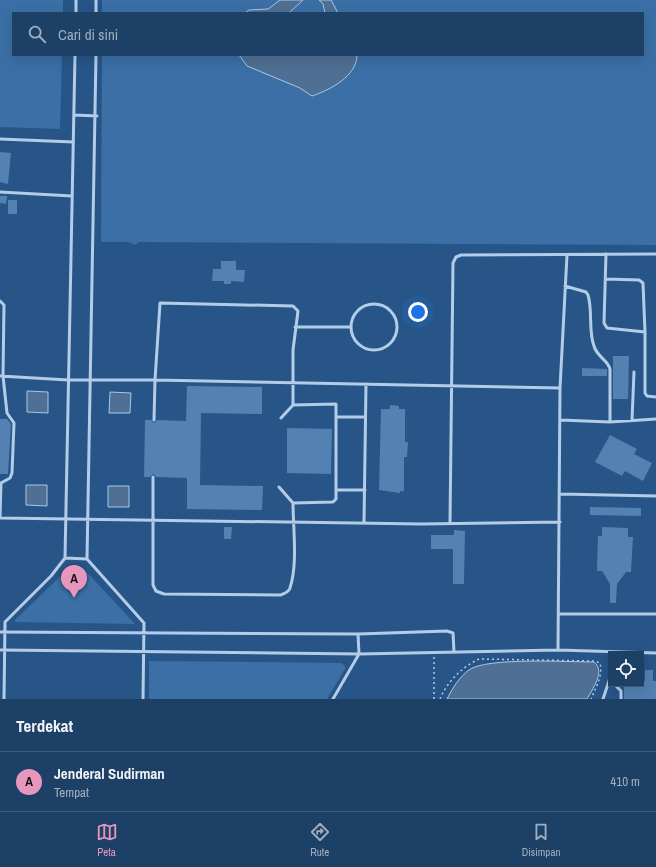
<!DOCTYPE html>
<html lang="id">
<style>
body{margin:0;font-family:"Archivo Narrow",sans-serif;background:#2a4b6f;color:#f1f3f6}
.controls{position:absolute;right:12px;bottom:12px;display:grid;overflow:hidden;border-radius:0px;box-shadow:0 4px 16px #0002}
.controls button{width:36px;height:36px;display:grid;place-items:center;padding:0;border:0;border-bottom:1px solid #3b597a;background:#1d4066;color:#f1f3f6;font:20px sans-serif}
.you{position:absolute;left:418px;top:312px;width:14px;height:14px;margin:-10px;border:3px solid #fff;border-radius:50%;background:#1a73e8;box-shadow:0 0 0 6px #1a73e833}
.badge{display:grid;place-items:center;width:26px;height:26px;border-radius:50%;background:#e797bd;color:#111;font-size:13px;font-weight:700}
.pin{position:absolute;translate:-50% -33px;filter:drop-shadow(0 1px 2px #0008)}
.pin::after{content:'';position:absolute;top:21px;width:14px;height:12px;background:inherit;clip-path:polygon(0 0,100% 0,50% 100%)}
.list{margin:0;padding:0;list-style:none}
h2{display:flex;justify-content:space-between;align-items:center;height:52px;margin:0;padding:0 16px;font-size:17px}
h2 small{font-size:13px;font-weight:400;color:#a0afbf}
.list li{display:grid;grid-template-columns:26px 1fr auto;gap:12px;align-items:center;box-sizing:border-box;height:60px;padding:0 16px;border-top:1px solid #3b597a}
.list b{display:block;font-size:15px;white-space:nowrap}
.list p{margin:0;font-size:13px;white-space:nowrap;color:#a0afbf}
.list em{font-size:13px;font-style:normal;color:#a0afbf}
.icon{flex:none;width:22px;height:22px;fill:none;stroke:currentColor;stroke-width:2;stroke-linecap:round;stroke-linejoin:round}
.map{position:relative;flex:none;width:656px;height:699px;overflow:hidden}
.search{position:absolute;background:#1d4066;box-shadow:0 4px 16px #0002;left:12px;right:12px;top:12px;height:44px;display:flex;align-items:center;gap:10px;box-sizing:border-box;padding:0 14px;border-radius:0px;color:#a0afbf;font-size:15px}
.sheet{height:112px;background:#1d4066}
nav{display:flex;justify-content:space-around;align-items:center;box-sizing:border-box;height:56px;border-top:1px solid #3b597a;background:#1d4066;font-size:11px;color:#a0afbf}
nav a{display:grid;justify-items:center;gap:2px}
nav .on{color:#e797bd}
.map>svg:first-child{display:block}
</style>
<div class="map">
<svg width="656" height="699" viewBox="0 0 656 699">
<rect width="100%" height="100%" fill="#275588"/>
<path fill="#3b6fa5" d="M 0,0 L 63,0 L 63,13 L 13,13 L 13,55 L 62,55 L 60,129 L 0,127 Z
M 102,0 L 656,0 L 656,245 L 139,242 L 135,245 L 128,242 L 101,242 L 102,55 L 643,55 L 643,13 L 102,13 Z
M 71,566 L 83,568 L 135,624 L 15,622 L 15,620 Z
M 149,661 L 341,663 L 345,666 L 345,669 L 327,699 L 149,699 Z"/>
<path fill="#4f7094" stroke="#a7c9e9" d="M 280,0 L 303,0 L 289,13 L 245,13 L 249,10 L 268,9 Z
M 319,0 L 331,0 L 338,13 L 325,13 L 323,4 Z
M 239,55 L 357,55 C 357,76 330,90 312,96 L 300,88 L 247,66 Z
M 27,391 L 48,392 L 48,413 L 27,412 Z
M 110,392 L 131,393 L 130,413 L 109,413 Z
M 26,485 L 47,485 L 47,506 L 26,505 Z
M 108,486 L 129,486 L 129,507 L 108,507 Z
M 594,662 C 606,671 592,690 587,699 L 447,699 C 452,689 460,676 469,670 C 486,657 569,662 594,662 Z"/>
<path fill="#5381b2" d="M 0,152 L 11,153 L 8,184 L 0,182 Z
M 0,196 L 7,196 L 6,204 L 0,203 Z
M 8,200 L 17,200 L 17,214 L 8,214 Z
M 221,261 L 236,261 L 236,270 L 245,270 L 244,282 L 231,281 L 231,284 L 224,284 L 224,281 L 212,281 L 213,269 L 221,269 Z
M 613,356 L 629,356 L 628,399 L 613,399 Z
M 582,368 L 607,369 L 607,376 L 582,376 Z
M 187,386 L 262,387 L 262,414 L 201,413 L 200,485 L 263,486 L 262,510 L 187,509 L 187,478 L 156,477 L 153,474 L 150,477 L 144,477 L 145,420 L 151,420 L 154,423 L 157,420 L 186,421 Z
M 390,405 L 399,406 L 399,409 L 405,409 L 405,442 L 408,442 L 407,457 L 404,457 L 404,491 L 400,491 L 400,493 L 379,490 L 381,409 L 390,409 Z
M 0,419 L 7,419 L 11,424 L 8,474 L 0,474 Z
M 287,428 L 332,429 L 331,474 L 287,473 Z
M 610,435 L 637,449 L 634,454 L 652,463 L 643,481 L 625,471 L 622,476 L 595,462 Z
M 590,507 L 641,508 L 641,516 L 590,515 Z
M 224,527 L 232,527 L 231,539 L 224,539 Z
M 602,527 L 628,528 L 628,537 L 633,537 L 631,572 L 626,572 L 617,584 L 616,603 L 610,603 L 610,584 L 602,571 L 597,571 L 598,536 L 602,536 Z
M 454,530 L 465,531 L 464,584 L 453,584 L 453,549 L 431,549 L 431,535 L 454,535 Z
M 645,670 L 653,670 L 653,681 L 656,681 L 656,699 L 624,699 L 624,684 L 641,684 L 641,681 L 645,681 Z"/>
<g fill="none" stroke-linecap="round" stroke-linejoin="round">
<path stroke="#b3cde9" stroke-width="1.5" stroke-dasharray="2 3" stroke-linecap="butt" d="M 434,699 L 434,656
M 440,699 C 447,682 462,667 479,659 L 594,661 L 600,663 C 603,676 596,687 591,699"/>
<path stroke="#b3cde9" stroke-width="3" d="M 96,0 L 96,13
M 76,13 L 76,0
M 96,55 L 87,559 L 144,623 L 143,699
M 74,115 L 97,116
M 0,139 L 73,142
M 0,192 L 72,196
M 606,254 L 604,323 L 607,328 L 645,332 L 645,393 L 647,396 L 656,397
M 567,255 L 560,388 L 558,650 L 656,653
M 606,279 L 639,280 L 643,283 L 645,332
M 565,286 L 586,292 L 588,295 C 593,312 588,330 594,346 C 597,357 608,360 610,369 L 610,422
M 0,301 L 4,305 L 3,376 L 7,413 L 14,423 L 12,473 L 10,478 L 1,483 L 0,518
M351 327a23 23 0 1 1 46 0a23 23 0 1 1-46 0Z
M 295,327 L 351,327
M 0,376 L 68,380 L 155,380 L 560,388
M 336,417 L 365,417
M 281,418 L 293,405
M 560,420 L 610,422 L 656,419
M 632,420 L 634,372
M 153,477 L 153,585 L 156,591 L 164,594 L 281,595 C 285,593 289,592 290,588 C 298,564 293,528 293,503 L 333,502 L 336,499 L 336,404 L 293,405 L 293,350 L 298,311 L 293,306 L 160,303 L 155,380 L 154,420
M 279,487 L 293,503
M 336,490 L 365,490
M 560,494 L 656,496
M 0,518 L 421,524 L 560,522
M 364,523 L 366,384
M 450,523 L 453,263 L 456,257 L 461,255 L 656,254
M 65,558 L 87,559
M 559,614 L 656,614
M 0,632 L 358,634 L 447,631 L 453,633 L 454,652
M 0,650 L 359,654 L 558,650
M 614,684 L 621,691 L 621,699
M 4,699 L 5,622 L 51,576 L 65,558 L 75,55
M 333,699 L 359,654 L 358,634
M 603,699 L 611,675"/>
</g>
</svg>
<div class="controls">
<button><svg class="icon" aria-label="locate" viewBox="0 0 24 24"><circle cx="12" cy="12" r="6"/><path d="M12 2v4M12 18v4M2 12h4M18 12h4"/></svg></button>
</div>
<div class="you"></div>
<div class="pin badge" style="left:74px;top:598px">A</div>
<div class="search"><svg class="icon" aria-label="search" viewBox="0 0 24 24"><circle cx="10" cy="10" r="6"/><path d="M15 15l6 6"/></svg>Cari di sini</div>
</div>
<section class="sheet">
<h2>Terdekat<small></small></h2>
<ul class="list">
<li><span class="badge">A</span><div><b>Jenderal Sudirman</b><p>Tempat</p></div><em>410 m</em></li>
</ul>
</section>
<nav>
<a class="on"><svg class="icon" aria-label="map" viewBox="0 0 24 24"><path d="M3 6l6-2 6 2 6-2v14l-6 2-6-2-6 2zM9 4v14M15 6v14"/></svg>Peta</a>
<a><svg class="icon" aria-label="directions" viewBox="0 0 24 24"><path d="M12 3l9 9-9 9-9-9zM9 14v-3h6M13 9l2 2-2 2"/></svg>Rute</a>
<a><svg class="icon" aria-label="saved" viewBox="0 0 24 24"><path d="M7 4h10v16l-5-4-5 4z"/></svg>Disimpan</a>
</nav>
